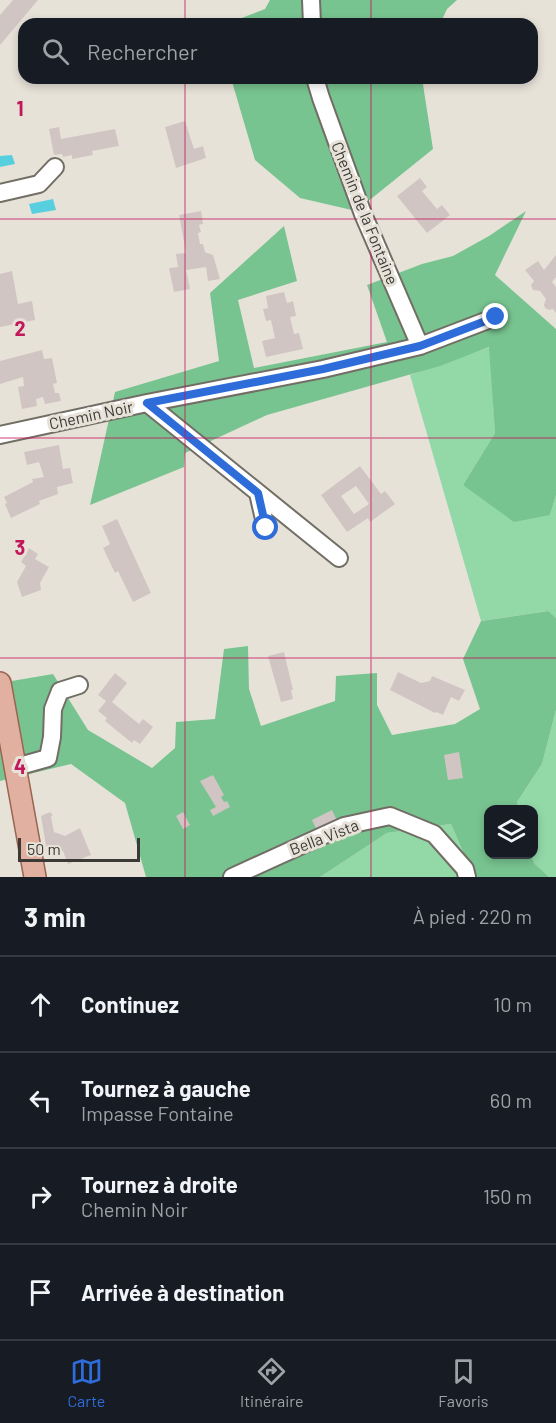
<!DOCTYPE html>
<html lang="fr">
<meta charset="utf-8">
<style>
body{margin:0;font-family:Barlow,sans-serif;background:#242831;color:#f1f3f6}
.controls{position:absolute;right:18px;bottom:18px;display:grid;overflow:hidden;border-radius:12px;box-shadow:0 3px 9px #0003}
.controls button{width:54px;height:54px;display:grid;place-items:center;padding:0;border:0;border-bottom:2px solid #363941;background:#171b24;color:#f1f3f6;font:30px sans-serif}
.scale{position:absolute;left:18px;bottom:15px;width:122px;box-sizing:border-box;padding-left:6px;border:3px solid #3c3a37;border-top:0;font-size:16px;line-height:21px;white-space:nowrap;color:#3c3a37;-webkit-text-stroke:4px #e7e2d8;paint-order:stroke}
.stop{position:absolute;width:18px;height:18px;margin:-14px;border:4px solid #2d6cd9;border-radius:50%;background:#fff}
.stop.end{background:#2d6cd9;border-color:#fff;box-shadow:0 2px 6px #0008}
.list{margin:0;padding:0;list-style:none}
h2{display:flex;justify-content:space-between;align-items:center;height:78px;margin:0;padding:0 24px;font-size:26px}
h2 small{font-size:20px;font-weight:400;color:#9ea1a6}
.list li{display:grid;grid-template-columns:39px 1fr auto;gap:18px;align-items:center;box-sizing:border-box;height:96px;padding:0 24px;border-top:2px solid #363941}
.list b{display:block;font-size:22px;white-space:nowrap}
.list p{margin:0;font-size:20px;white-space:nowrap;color:#9ea1a6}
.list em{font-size:20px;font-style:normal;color:#9ea1a6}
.icon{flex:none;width:33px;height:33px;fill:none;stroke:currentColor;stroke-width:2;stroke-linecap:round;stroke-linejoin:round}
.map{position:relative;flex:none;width:556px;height:877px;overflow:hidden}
.search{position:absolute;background:#171b24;box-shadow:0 3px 9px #0003;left:18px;right:18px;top:18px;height:66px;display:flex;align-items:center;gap:15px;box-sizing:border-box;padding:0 21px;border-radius:18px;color:#9ea1a6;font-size:22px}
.sheet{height:462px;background:#171b24}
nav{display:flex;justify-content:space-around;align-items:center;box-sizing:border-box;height:84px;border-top:2px solid #363941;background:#171b24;font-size:16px;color:#9ea1a6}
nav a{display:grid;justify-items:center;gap:3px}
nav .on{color:#2d6cd9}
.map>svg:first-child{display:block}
</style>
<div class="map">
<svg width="556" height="877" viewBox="0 0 556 877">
<rect width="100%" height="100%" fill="#e7e2d8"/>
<path fill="#93d9a8" d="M 490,347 L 495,433 L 463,485 L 550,515 L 556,495 L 556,618 L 547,611 L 481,621 L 410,375 Z
M 556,710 L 556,877 L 549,877 L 534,863 L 531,855 L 534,854 L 534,810 L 519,809 L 517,802 L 542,764 Z
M 451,824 L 474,877 L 320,877 L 387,833 Z"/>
<path fill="#78c490" d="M 270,0 L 457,0 L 447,9 L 440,24 L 234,24 L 234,21 L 265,9 Z
M 231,78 L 422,78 L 433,149 L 356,211 L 300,198 L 255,160 Z
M 526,211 L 495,275 L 556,329 L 556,495 L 550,515 L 514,522 L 463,485 L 495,433 L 489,347 L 440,366 L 267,415 L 185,453 L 184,467 L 90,505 L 115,392 L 219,361 L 210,293 L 284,226 L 297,281 L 238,300 L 254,368 L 387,342 L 367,285 L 422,264 L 453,256 L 489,236 Z
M 548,611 L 556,618 L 556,710 L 542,764 L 517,802 L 519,809 L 488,810 L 488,854 L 531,855 L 534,863 L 549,877 L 474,877 L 451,824 L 387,833 L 320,877 L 146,877 L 125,803 L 71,764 L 0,781 L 0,683 L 53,674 L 88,730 L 152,768 L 175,748 L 176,722 L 215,719 L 224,649 L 248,646 L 249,689 L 261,726 L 335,701 L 336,676 L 377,673 L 377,705 L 392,735 L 455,724 L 480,709 L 463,659 L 481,621 Z"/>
<path fill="#58cfde" d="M 12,155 L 15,164 L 0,167 L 0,156 Z
M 53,199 L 56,210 L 32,214 L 29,204 Z"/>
<path fill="#d1c5c4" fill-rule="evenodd" d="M 13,0 L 38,0 L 0,45 L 0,15 Z
M 185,121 L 194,149 L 203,146 L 206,158 L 176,168 L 165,127 Z
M 59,127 L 61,139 L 115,129 L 119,146 L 92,151 L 93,155 L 72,159 L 72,155 L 63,157 L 62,154 L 54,155 L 49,129 Z
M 420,178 L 427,187 L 422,191 L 437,209 L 442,205 L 450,215 L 427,233 L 397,196 Z
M 201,211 L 203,224 L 199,225 L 201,232 L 198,233 L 200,244 L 203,244 L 205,252 L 213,255 L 220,279 L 208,281 L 206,267 L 186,270 L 190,289 L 174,292 L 169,268 L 178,267 L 176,254 L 186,253 L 179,215 Z
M 556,255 L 556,277 L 552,282 L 556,287 L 556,313 L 553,309 L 549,310 L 545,308 L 544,305 L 546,299 L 540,291 L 533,290 L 531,285 L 534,281 L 525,270 L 538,261 L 544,270 Z
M 12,271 L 18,304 L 32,301 L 35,320 L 0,327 L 0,274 Z
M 284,292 L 287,303 L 293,301 L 296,316 L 290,317 L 294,334 L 299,333 L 303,349 L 266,357 L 262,341 L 275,338 L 271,320 L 266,321 L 263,309 L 268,308 L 266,296 Z
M 42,350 L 44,359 L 52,358 L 57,383 L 53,384 L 55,393 L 59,393 L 61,401 L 45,404 L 43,397 L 36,399 L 37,406 L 22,409 L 18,387 L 24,386 L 23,377 L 0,384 L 0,361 Z
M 59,445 L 63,469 L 70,468 L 73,483 L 57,487 L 58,494 L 39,501 L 40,504 L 11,518 L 5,504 L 7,503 L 4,497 L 33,482 L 32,479 L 44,477 L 39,462 L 27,465 L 24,452 Z
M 360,466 L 381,494 L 385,491 L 395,504 L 370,522 L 368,518 L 347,532 L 321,495 ZM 356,486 L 369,504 L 354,514 L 341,496 Z
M 117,519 L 151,593 L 133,602 L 118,571 L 115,573 L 103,548 L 110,544 L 102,526 Z
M 29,548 L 38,554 L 35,559 L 49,567 L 40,583 L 41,590 L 22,597 L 17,582 L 26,566 L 21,562 Z
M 284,652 L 293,690 L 291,690 L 293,699 L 281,702 L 268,656 Z
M 398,672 L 421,683 L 430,681 L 432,676 L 465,690 L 459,701 L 451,697 L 443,715 L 436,712 L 435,713 L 390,690 Z
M 115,673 L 127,683 L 112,702 L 139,724 L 143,719 L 153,727 L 140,744 L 134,740 L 132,743 L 105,721 L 107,718 L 98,711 L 106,701 L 98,695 Z
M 459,752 L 463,778 L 448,780 L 444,755 Z
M 213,775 L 224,795 L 221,797 L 224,802 L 227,801 L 230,807 L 213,816 L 210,810 L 216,807 L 200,781 Z
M 332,810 L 340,827 L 320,837 L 312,820 Z
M 50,812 L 53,815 L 51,817 L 54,832 L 65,836 L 80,828 L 91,855 L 68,864 L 63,851 L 46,846 L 41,816 Z
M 183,812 L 190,825 L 183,829 L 176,816 Z"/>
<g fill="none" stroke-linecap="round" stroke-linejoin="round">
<g stroke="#726e65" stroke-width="20">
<path id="minor" d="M 311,0 L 312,24
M 315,78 L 321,98 L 363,214 L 420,346
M 0,193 L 39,184 L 55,167
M 147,403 L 339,558
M 0,435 L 147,403 L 323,369 L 420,346 L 496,317
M 258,493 L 266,528
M 16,767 L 48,758 L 52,737 L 53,709 L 60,691 L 79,685
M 232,877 L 344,826 L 390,816 L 434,834 L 465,869 L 467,877"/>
</g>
<g stroke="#9a6552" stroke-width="24">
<path id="major" d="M 0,683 L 35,877"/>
</g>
<use href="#minor" stroke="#fff" stroke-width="16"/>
<use href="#major" stroke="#e1b0a0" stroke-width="21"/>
</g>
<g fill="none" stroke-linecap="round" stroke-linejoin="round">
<path stroke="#2d6cd9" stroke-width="8" d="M 266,528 L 258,493 L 147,403 L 323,369 L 420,346 L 496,317"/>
</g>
<path fill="none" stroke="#c2185b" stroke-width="1.5" stroke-opacity="0.55" d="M 185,0 L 185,24M 371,0 L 371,24M 185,78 L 185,877M 371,78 L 371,877M 0,219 L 556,219M 0,438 L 556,438M 0,658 L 556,658"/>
<g text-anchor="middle" stroke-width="6" stroke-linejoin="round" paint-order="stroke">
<g font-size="16" fill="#3c3a37" stroke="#e7e2d8">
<text transform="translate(365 213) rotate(68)" y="6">Chemin de la Fontaine</text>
<text transform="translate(91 415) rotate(-12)" y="6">Chemin Noir</text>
<text transform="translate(324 837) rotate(-21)" y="6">Bella Vista</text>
</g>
</g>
<g font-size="20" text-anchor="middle" font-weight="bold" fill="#c2185b" stroke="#e7e2d8" stroke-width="6" stroke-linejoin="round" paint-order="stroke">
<text x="20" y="116">1</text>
<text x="20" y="336">2</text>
<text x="20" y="555">3</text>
<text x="20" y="774">4</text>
</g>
</svg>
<div class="controls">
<button><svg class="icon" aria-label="layers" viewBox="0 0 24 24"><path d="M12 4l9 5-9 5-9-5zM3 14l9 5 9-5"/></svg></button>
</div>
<div class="scale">50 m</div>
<div class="stop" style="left:266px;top:528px"></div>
<div class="stop end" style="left:496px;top:317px"></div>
<div class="search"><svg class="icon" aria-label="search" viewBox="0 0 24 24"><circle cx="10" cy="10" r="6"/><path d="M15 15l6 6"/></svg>Rechercher</div>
</div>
<section class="sheet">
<h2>3 min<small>À pied · 220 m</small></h2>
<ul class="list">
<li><svg class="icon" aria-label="ahead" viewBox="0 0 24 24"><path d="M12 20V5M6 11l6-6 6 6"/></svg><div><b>Continuez</b></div><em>10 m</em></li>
<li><svg class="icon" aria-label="left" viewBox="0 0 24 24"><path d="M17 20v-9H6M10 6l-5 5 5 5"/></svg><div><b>Tournez à gauche</b><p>Impasse Fontaine</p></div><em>60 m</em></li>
<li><svg class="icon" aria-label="right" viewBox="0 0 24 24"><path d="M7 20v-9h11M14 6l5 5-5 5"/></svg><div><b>Tournez à droite</b><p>Chemin Noir</p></div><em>150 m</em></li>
<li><svg class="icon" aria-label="arrive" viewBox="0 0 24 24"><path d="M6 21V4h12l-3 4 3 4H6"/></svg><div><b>Arrivée à destination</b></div></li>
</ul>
</section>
<nav>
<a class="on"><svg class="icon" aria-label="map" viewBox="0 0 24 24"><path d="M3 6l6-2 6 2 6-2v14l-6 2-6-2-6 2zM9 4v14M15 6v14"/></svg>Carte</a>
<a><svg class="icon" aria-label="directions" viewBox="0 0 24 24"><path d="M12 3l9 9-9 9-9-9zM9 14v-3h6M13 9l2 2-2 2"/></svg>Itinéraire</a>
<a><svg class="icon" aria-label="saved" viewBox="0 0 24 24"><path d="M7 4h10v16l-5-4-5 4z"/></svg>Favoris</a>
</nav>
